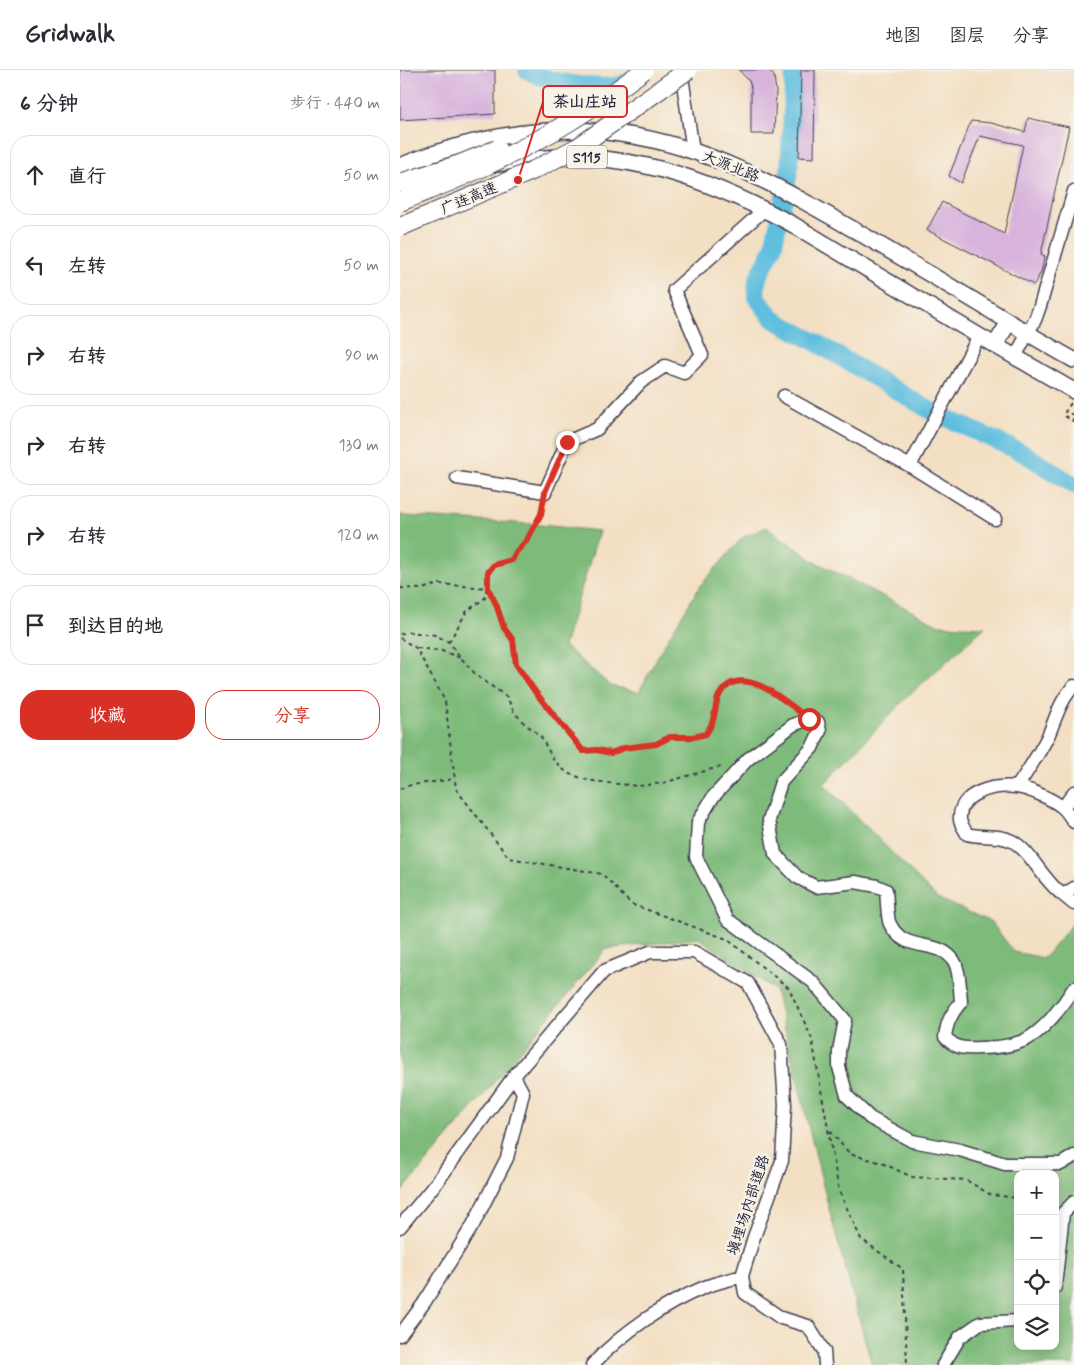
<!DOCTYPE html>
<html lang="zh">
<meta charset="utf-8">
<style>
body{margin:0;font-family:Mynerve,"LXGW WenKai TC",sans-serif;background:#f2f2f3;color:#2b2b33}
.controls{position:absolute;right:15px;bottom:15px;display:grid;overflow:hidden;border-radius:10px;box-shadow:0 2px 12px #0003}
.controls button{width:45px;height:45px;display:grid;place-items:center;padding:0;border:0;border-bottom:1px solid #e1e1e2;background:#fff;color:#2b2b33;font:25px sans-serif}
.stop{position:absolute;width:15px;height:15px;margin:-11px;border:4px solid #d93025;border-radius:50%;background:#fff}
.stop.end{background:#d93025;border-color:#fff;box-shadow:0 1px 5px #0008}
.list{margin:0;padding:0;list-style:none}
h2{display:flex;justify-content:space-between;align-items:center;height:65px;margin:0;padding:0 20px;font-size:21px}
h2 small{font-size:16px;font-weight:400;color:#7c7c81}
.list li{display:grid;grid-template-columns:32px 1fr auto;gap:15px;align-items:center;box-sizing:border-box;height:80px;margin:0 10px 10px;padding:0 10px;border:1px solid #e1e1e2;border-radius:20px}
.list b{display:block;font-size:19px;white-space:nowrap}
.list em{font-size:16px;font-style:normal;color:#7c7c81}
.actions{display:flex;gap:10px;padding:15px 20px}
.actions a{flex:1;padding:11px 0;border:1px solid #d93025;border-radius:20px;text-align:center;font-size:18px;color:#d93025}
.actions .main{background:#d93025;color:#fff}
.icon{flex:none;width:28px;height:28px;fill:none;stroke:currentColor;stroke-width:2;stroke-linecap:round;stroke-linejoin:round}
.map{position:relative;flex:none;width:674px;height:1295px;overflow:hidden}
header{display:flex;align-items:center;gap:30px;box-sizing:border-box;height:70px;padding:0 25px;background:#fff;border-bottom:1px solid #e1e1e2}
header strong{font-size:24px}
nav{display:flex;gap:28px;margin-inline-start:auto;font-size:18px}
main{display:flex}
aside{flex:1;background:#fff}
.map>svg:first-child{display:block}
</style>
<header>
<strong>Gridwalk</strong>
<nav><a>地图</a><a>图层</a><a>分享</a></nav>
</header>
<main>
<aside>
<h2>6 分钟<small>步行 · 440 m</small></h2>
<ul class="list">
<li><svg class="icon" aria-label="ahead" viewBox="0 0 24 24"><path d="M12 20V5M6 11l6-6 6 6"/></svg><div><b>直行</b></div><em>50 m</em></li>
<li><svg class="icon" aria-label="left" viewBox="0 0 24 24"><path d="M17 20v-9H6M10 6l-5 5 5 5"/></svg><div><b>左转</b></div><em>50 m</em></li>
<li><svg class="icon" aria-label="right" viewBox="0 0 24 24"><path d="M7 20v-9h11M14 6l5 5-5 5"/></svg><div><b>右转</b></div><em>90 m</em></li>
<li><svg class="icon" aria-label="right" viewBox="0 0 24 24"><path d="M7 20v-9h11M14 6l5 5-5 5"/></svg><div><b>右转</b></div><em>130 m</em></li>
<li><svg class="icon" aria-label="right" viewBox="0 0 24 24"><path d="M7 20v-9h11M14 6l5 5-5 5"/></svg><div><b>右转</b></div><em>120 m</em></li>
<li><svg class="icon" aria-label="arrive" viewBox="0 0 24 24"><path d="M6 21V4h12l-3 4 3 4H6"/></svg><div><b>到达目的地</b></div></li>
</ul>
<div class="actions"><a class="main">收藏</a><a>分享</a></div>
</aside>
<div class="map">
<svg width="674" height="1295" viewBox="0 0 674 1295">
<rect width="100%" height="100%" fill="#f7f3e8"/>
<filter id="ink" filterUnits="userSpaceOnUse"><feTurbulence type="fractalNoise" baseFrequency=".02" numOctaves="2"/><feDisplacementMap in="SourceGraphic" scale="10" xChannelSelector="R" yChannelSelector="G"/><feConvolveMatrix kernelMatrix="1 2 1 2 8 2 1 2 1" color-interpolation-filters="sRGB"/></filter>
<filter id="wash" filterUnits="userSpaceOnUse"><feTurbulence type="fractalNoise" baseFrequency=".0096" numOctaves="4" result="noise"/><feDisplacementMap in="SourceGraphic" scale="20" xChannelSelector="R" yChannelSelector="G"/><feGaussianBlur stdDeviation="1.12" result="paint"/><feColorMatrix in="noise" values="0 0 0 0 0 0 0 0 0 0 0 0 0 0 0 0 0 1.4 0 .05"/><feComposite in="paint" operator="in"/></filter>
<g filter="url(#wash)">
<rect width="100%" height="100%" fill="#f3dfc3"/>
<path fill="#7ebb7a" stroke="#506e5a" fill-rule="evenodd" d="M 0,444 L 5,446 L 130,454 L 199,461 L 164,576 L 211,616 L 239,622 L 261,580 L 300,516 L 343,467 L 367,457 L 412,490 L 539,555 L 585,557 L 507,627 L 424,714 L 537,828 L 591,852 L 614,882 L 644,888 L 674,852 L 674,1295 L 472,1295 L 429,1139 L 375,920 L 299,868 L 206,879 L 0,1124 ZM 618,1104 L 655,1104 L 655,1276 L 618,1276 Z"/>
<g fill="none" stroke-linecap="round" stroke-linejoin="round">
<path stroke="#61bfdf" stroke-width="18" d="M 127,0 C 145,12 199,20 220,15 C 224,14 227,12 231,10
M 394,0 L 389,103 L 373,178 L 357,210 L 356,227 L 373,249 L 415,272 L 531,341 L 625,384 L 674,415"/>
</g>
<g id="blocks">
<path fill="#d8b4dd" d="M 0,0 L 95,0 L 95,44 L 0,50 Z
M 339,0 L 369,0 L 374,6 L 376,22 L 374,64 L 351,64 L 351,17 L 349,11 Z
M 401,0 L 415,0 L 414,88 L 399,87 Z
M 628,48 L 669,57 L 641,184 L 645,186 L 641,202 L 634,215 L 527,160 L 542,132 L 604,164 L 623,75 L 580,66 L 561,113 L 549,106 L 571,51 L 591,53 L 625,62 Z"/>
</g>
</g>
<g filter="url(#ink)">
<use href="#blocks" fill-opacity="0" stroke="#413e4f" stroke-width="1"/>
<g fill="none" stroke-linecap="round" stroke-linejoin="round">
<g stroke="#413e4f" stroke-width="15">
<path id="minor" d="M 281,0 L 293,81
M 615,287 L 635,250 L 640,236 L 674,121
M 384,326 L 510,396 L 595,449
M 510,396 L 579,266
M 57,408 L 145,422 L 167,372 L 197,359 L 241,312 L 265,296 L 284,303 L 302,285 L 274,220 L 365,139
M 617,717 C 628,700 640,683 649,664 C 656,647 661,629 674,616
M 663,738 L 674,722
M 674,752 C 670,747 667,741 662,737 C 652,729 628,718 616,717 C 594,715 558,722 560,750 C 561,755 565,760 567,764 C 581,768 599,764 612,771 C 631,781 643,811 663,825 L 674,818
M 663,825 L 674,834
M 674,918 C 663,936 642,963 623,971 C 610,976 594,978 580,978 C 565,979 556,979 545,967 C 547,952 551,944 561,932 C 560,921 560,901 554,891 C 538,867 505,885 490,854 C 487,849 487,828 486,820 L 477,816 L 455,812 L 416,817 L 397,807 L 375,784 L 369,750 L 381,712 L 412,678 L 420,661 L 418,652 L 409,649 L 393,655 L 348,689 L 313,727 L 298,752 L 296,787 L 327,849 L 413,912 L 445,950 L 439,981 L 439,997 L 447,1026 L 470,1048 L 512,1071 L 560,1080 L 605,1094 L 661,1094 L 674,1086
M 0,1157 L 37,1112 L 114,1006 L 204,901 L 250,882 L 294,882 L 348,913 L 381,974 L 385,1035 L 382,1091 L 354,1167 L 342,1206 L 345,1223 L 381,1248 L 408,1256 L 424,1281 L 425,1295
M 655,1217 L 663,1143 L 674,1132
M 0,1265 L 24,1233 L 73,1155 L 107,1088 L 123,1023 L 114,1006
M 192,1295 C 223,1262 264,1234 305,1217 C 317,1212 330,1210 342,1206
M 543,1295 L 560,1267 L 580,1253 L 618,1251"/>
</g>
<g stroke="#413e4f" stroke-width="18">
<path id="major" d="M 97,94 C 208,73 295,102 392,154 L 579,266 L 674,321
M 0,96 C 70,68 146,53 221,64 C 310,76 387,121 463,165 C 512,194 561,222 609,252 C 631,265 652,278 674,290
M 595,275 L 609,252"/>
</g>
<path stroke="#413e4f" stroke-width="2" stroke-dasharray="4 4" stroke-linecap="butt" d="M 671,333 L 665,342 L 674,345
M 665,346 L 672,351 L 674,348
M 0,518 L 22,519 L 39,514 L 88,518 L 96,534 L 105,558 L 113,570 L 116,594 L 136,623 L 183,681 L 197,681 L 211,683 L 224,677 L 256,674 L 270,667 L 293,667 L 306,664 C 308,660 312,655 313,650 C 316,642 315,631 320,624 C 339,592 379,626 399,642
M 0,564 L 9,562 L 35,565 L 49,572 L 61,588 L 77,606 L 107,627 L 114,642 L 125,654 L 140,665 L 153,689 L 167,703 L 187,710 L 208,713 L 239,716 L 263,713 L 319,697 L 323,699
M 0,568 L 16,578 L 45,631 L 56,719 L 109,788 L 202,804 L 231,834 L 327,869 L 389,918 L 412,969 L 439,1121 L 461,1169 L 503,1199 L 507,1295
M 49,572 L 67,541 L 85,528 C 88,515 86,505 94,495 L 112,490 L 116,482 L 127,470 L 141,444 L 144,432
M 17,578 L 42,581 L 61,588
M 0,719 L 11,715 L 55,709
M 430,1061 L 450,1084 L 482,1093 L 512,1107 L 566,1110 L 591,1125 L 618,1128"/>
<use href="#minor" stroke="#fff" stroke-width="12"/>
<use href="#major" stroke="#fff" stroke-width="15"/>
<g stroke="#413e4f" stroke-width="20" stroke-linecap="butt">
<path id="highway-bridge" d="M 0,113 L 60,94 L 97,79
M 0,132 C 58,109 116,85 169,52 C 195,36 220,18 244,0
M 0,157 L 134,100 L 178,77 L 288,0"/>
</g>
<use href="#highway-bridge" stroke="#fff" stroke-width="18"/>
</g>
</g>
<g fill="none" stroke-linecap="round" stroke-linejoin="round" filter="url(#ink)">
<path stroke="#d93025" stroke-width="6" d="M 167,372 L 145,422 L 141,444 L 127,470 L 116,482 L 112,490 L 94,495 L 88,502 L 88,518 L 96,534 L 104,558 L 113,570 L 116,594 L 136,623 L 183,681 L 197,680 L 211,683 L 224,678 L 256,674 L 270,667 L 293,667 L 306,664 C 308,660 312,655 313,650 C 316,642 315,631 320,624 C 341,590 387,633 409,649"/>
</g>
<g text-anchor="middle" stroke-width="4.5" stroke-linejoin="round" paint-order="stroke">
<rect fill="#f7f3e8" stroke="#62616f" stroke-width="1" x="167" y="75.5" width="40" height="23" rx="4"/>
<g font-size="14" font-weight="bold" fill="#22223b">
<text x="187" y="92">S115</text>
</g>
<g font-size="15" fill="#22223b" stroke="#f7f3e8">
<text transform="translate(331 96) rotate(22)" y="5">大源北路</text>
<text transform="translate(69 128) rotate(-23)" y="5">广连高速</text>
<text transform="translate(348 1135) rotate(-72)" y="5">填埋场内部道路</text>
</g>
</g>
<path fill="none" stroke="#d62828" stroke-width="2" d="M118 110L143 32"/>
<circle fill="#d62828" stroke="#f7f3e8" stroke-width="2" cx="118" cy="110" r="5"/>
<rect fill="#f7f3e8" stroke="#d62828" stroke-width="2" x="143" y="16" width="84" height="31" rx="5"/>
<g font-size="16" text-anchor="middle" font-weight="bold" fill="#22223b">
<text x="185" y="37">茶山庄站</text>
</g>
</svg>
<div class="controls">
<button>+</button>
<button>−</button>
<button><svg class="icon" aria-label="locate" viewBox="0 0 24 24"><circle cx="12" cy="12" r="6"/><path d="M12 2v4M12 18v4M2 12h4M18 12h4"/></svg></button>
<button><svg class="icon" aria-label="layers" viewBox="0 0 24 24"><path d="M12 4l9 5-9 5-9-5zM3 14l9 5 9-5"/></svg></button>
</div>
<div class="stop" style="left:409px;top:649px"></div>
<div class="stop end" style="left:167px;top:372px"></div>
</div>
</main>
